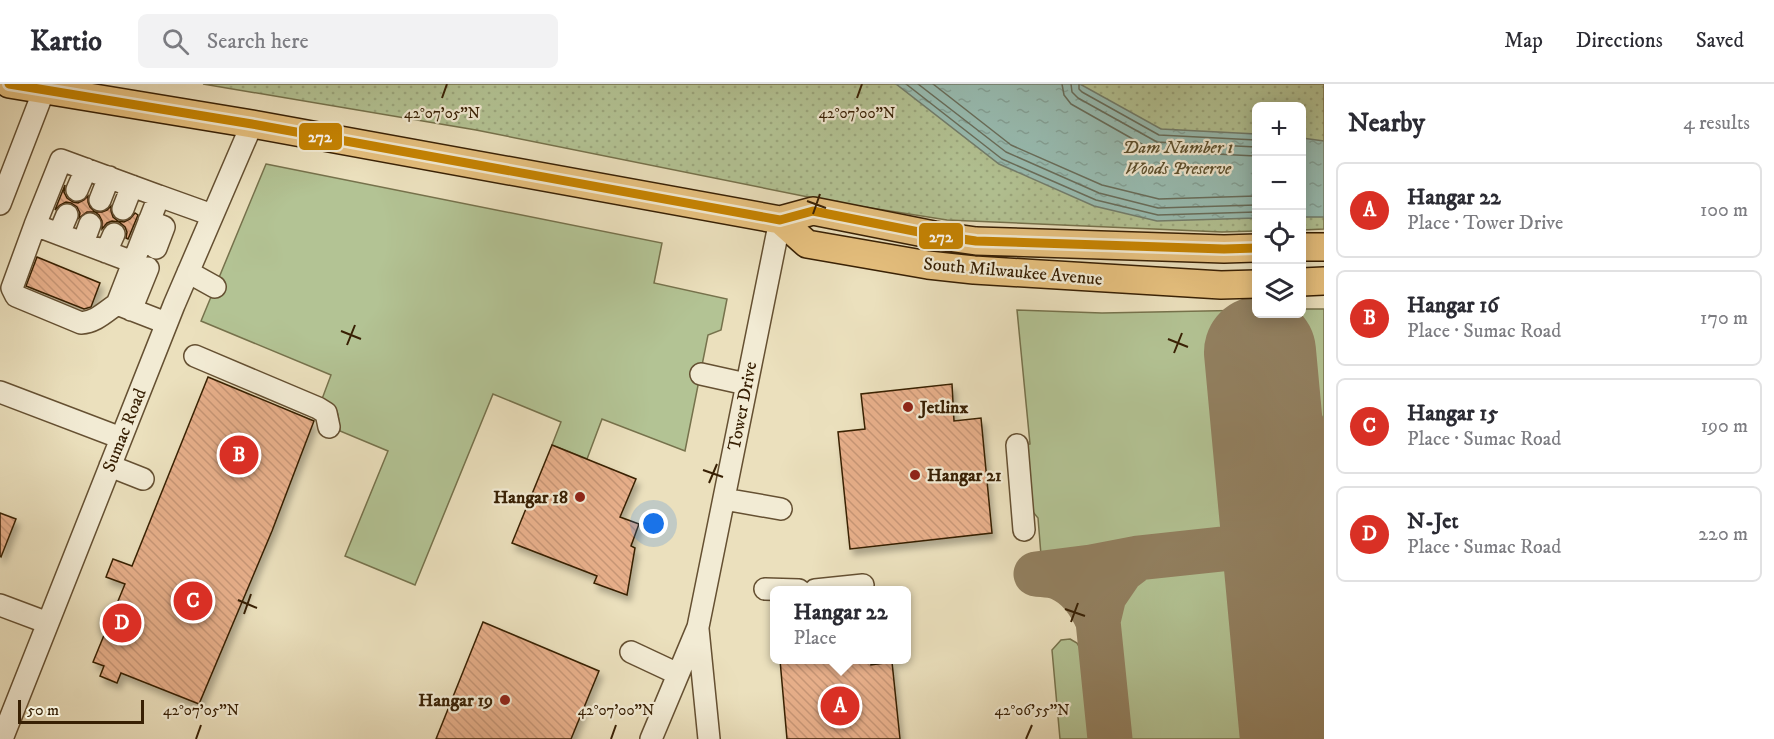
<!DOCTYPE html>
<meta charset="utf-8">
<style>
body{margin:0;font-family:"IM FELL DW Pica",serif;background:#f2f2f3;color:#2b2b33}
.controls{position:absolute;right:18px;top:18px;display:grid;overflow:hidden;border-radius:9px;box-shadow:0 3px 15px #0003}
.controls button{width:54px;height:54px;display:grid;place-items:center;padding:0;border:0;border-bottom:2px solid #e1e1e2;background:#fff;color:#2b2b33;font:30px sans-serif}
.scale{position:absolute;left:18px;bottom:15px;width:126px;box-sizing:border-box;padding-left:6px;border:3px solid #382004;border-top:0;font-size:16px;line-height:21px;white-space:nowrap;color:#382004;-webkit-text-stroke:4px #f2ebd4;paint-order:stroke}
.you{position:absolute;left:654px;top:440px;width:21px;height:21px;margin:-15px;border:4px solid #fff;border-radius:50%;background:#1a73e8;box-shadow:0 0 0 9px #1a73e833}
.badge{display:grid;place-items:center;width:39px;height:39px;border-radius:50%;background:#d93025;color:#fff;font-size:20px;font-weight:700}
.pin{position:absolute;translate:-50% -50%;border:3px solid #fff;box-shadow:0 2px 6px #0006}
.popup{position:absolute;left:770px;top:502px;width:141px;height:78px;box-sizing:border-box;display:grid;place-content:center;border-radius:9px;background:#fff;filter:drop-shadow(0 2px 4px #0005);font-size:20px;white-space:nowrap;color:#7c7c81}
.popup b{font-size:22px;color:#2b2b33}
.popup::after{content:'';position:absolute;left:50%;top:100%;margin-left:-12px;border:12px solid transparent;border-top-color:#fff}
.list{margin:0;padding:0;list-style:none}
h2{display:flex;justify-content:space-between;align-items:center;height:78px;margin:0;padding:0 24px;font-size:26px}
h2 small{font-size:20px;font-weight:400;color:#7c7c81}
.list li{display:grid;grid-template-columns:39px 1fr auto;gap:18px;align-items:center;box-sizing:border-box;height:96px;margin:0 12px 12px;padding:0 12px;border:2px solid #e1e1e2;border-radius:9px}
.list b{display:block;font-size:22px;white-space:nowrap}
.list p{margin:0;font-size:20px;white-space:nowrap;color:#7c7c81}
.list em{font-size:20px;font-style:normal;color:#7c7c81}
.icon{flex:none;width:33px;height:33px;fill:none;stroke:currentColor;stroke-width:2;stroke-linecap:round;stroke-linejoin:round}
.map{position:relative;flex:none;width:1324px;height:655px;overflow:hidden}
header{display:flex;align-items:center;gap:36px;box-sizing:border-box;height:84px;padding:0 30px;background:#fff;border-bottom:2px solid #e1e1e2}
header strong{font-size:28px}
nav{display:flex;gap:33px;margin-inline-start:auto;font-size:21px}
.search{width:420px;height:54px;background:#f2f2f3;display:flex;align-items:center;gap:15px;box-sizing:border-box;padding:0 21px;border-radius:9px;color:#7c7c81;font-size:22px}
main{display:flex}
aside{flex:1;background:#fff}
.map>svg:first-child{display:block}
</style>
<header>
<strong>Kartio</strong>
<div class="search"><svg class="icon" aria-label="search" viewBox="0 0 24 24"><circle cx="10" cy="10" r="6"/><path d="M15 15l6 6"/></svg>Search here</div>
<nav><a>Map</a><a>Directions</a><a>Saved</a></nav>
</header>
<main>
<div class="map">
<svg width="1324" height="655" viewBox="0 0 1324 655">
<defs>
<pattern id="park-dots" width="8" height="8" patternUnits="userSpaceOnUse" patternTransform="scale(1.5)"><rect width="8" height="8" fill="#b3c394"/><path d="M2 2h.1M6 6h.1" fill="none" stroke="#9ba77e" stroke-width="1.8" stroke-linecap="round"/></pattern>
<pattern id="water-ripples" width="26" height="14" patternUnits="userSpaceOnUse" patternTransform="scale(1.5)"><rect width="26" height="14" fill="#98bdb3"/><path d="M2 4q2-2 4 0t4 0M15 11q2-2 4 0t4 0" fill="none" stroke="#84a298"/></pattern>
<pattern id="building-back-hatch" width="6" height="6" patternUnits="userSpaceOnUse" patternTransform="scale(1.5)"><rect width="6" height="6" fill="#e6ae89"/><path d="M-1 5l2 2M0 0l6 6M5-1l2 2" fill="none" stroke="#c69575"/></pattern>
<filter id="shadow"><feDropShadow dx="3.5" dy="6" stdDeviation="3" flood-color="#0004"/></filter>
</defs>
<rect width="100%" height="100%" fill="#ebe0bd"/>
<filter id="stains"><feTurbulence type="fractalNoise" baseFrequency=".00333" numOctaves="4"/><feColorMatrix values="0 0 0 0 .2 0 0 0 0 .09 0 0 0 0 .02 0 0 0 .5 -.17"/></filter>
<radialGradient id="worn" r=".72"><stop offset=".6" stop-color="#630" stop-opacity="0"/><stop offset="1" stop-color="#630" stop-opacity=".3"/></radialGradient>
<path fill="#b3c394" stroke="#76724c" stroke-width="1.5" d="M 266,80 L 662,159 L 654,199 L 727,215 L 721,246 L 708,251 L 685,367 L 602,335 L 587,375 L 552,361 L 561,338 L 493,310 L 415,501 L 345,472 L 388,367 L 340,347 C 338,330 340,322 322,315 L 331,291 L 201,237 Z
M 1302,225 L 1324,225 L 1324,363 L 1294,310 L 1293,289 L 1298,275 L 1298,263 L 1294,252 L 1286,244 L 1276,241 L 1265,241 L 1252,247 L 1243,255 L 1240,263 L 1252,405 C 1245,436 1230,444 1203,455 L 1041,471 L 1038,434 L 1033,428 L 1026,361 L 1030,360 L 1017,226 L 1102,229 L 1256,226 L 1256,230 L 1302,230 Z
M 1286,338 L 1288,339 L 1324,401 L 1324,441 L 1310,441 L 1300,434 L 1291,423 L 1284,341 Z
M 1324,469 L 1324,655 L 1313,655 L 1298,496 C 1304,483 1308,471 1324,469 Z
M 1214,481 C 1241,488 1251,494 1264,519 L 1277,655 L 1129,655 L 1117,534 L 1124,514 L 1135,500 L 1151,489 L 1162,485 Z
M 1070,555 L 1077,559 L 1082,567 L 1091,655 L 1060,655 L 1052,566 L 1061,556 Z"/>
<path fill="url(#park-dots)" stroke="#76724c" stroke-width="1.5" d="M 203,0 L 1324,0 L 1324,145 L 1302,146 L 1302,22 L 1256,22 L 1256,147 L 1222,148 L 947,136 L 833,118 L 476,46 Z"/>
<path fill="url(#water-ripples)" stroke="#727e6d" stroke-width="1.5" d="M 896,0 L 1080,0 L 1161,45 L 1256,50 L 1256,134 L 1157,137 L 1094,122 L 999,80 Z
M 1302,54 L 1324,57 L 1324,133 L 1302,133 Z"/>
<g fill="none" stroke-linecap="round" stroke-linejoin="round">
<path stroke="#686e5c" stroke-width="1.5" d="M 906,0 L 1002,75 L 1096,116 L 1158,131 L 1256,128
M 918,0 L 1006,68 L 1099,109 L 1158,124 L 1256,121
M 933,0 L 1011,61 L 1102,101 L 1159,115 L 1256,112
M 1062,0 L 1064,11 L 1071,20 L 1154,67 L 1256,72
M 1071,0 L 1072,8 L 1078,14 L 1157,58 L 1256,63
M 1079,0 L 1079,5 L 1082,8 L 1159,51 L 1256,56"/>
<path stroke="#928060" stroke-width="45" d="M 1263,298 L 1280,304 L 1324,379
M 1227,464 L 1248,471 L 1266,481 L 1282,505 C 1288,478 1290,469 1316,455
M 1036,490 L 1091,483 L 1138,474 L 1324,454
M 1036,490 C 1043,491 1053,491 1060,494 C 1079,502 1090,519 1098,537 L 1104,512 L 1121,487 L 1138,474
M 1098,537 L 1110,655"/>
<path stroke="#928060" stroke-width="112" d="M 1260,268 L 1296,655"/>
</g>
<path fill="url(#building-back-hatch)" stroke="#382004" stroke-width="1.5" filter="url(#shadow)" d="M 65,101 L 64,108 L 67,114 L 73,118 L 78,119 L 84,116 L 88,112 L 88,118 L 90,123 L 95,128 L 102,128 L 107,126 L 111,122 L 111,127 L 113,133 L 118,137 L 124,138 L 130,135 L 135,129 L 138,131 L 128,155 L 126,154 L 127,148 L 125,143 L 119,138 L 112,137 L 107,139 L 102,145 L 102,137 L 99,131 L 95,128 L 87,128 L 79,134 L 80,129 L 77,123 L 71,119 L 66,118 L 60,121 L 55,126 Z
M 37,173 L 100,199 L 91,223 L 84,225 L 26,202 Z
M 208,293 L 314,337 L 272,447 L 199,620 L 121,589 L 117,599 L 100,592 L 104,582 L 93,578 L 125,500 L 106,493 L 113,475 L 132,482 Z
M 952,300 L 954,337 L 981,334 L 992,449 L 850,465 L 838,348 L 865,345 L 861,310 Z
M 552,361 L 636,395 L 620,433 L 639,440 L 631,462 L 635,464 L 627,511 L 594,499 L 597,492 L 512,459 Z
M 0,429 L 16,435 L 1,473 L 0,472 Z
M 483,538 L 599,587 L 571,655 L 436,655 Z
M 780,576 L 871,576 L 871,581 L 892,578 L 900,655 L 787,655 Z"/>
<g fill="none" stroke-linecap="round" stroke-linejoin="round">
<g stroke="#655032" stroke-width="24">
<path id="minor" d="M 77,106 L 86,85
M 159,112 L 212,131
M 100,116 L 109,93
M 0,120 L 44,6
M 123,125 L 132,102
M 149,137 L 164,143 L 156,164
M 35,141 L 12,204 L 16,212 L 81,239 C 96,238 105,228 117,220
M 59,150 L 67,131
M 83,159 L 90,140
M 106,168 L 114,150
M 133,178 L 35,141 L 61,76 L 159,112 L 117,220 L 166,239
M 188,188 L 215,203
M 131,226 L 148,184
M 195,272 L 318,324 L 326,329 L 329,343
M 701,290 L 746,300
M 0,308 L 121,354
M 1017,361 L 1024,446
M 110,382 L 143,395
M 724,415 L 781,425
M 765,505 L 799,506
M 815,506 L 863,501
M 0,521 L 48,539
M 698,545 L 709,655
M 631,568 L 678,590
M 2,655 L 174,221 L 252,40
M 651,655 L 698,543 L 780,136"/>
</g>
<g stroke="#382004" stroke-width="30">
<path id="major" d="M 9,0 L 252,40 L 780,136 L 813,127 L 934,151 L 976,157 L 1224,165 L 1256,164
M 780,136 L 807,160 L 928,181 L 974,186 L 1221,201 L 1256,200
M 1302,163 L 1324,163
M 1302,198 L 1324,197"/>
</g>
<use href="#minor" stroke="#f2ebd4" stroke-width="21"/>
<use href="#major" stroke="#e6c07e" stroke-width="27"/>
<g stroke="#f2ebd4" stroke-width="14">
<path id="bus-1" d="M 9,0 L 252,40 L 780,136 L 813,127 L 934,151 L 976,157 L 1224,165 L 1256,164"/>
</g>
<use href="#bus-1" stroke="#c78401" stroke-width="9"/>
</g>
<path fill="none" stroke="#382004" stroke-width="2" d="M 442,14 L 447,0M 857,14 L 862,0M 807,117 L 826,124M 813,130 L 820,110M 341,247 L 361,255M 1168,255 L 1188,263M 347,261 L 355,241M 1174,269 L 1182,249M 703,386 L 723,393M 709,399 L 717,380M 238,516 L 257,524M 1065,525 L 1085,532M 244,530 L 251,510M 1071,538 L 1078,519M 196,655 L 201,641M 611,655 L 616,641M 1026,655 L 1032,641"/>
<g fill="#8f2418" stroke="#f2ebd4" stroke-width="2">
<circle cx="908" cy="323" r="6"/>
<circle cx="915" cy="391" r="6"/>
<circle cx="580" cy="413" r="6"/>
<circle cx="505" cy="616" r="6"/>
</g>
<g text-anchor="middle" stroke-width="4.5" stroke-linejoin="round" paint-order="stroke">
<g font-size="18" font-style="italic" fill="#5d512f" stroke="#f2ebd4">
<text x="1178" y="69">Dam Number 1<tspan x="1178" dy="21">Woods Preserve</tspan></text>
</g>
<g font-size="18" fill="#382004" stroke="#f2ebd4">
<text transform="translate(1013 187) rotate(5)" y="6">South Milwaukee Avenue</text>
<text transform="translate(742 322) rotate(-79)" y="6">Tower Drive</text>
<text transform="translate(124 346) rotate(-68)" y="6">Sumac Road</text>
</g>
<g font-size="18" font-weight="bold" fill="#382004" stroke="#f2ebd4" text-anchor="start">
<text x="920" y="329">Jetlinx</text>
<text x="927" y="397">Hangar 21</text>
<text x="568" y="419" text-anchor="end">Hangar 18</text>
<text x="493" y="622" text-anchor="end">Hangar 19</text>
</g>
</g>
<g font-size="15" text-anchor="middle" fill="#382004" stroke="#f2ebd4" stroke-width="4.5" stroke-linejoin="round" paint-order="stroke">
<text x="442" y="34">42°07'05"N</text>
<text x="857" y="34">42°07'00"N</text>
<text x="201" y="631">42°07'05"N</text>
<text x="616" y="631">42°07'00"N</text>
<text x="1032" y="631">42°06'55"N</text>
</g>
<g stroke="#f2ebd4" stroke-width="2">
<rect x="298" y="38" width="45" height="29" rx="6" fill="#c78401"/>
<rect x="918" y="138" width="46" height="28" rx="6" fill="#c78401"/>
</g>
<g font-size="16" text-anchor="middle" font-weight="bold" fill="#fff">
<text x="320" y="58">272</text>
<text x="941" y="158">272</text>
</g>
<rect width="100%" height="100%" filter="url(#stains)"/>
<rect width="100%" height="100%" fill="url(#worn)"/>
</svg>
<div class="controls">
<button>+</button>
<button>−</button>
<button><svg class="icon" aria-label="locate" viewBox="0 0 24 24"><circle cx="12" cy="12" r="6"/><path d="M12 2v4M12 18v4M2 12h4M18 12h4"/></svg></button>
<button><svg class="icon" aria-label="layers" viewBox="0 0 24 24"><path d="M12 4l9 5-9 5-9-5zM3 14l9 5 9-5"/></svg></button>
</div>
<div class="scale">50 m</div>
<div class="you"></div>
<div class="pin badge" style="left:840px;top:622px">A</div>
<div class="popup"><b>Hangar 22</b>Place</div>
<div class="pin badge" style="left:239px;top:371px">B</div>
<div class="pin badge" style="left:193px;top:517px">C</div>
<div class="pin badge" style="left:122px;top:539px">D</div>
</div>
<aside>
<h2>Nearby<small>4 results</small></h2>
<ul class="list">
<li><span class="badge">A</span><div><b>Hangar 22</b><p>Place · Tower Drive</p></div><em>100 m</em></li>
<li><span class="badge">B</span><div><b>Hangar 16</b><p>Place · Sumac Road</p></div><em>170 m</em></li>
<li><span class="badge">C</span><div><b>Hangar 15</b><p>Place · Sumac Road</p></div><em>190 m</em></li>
<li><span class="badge">D</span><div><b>N-Jet</b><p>Place · Sumac Road</p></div><em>220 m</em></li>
</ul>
</aside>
</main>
